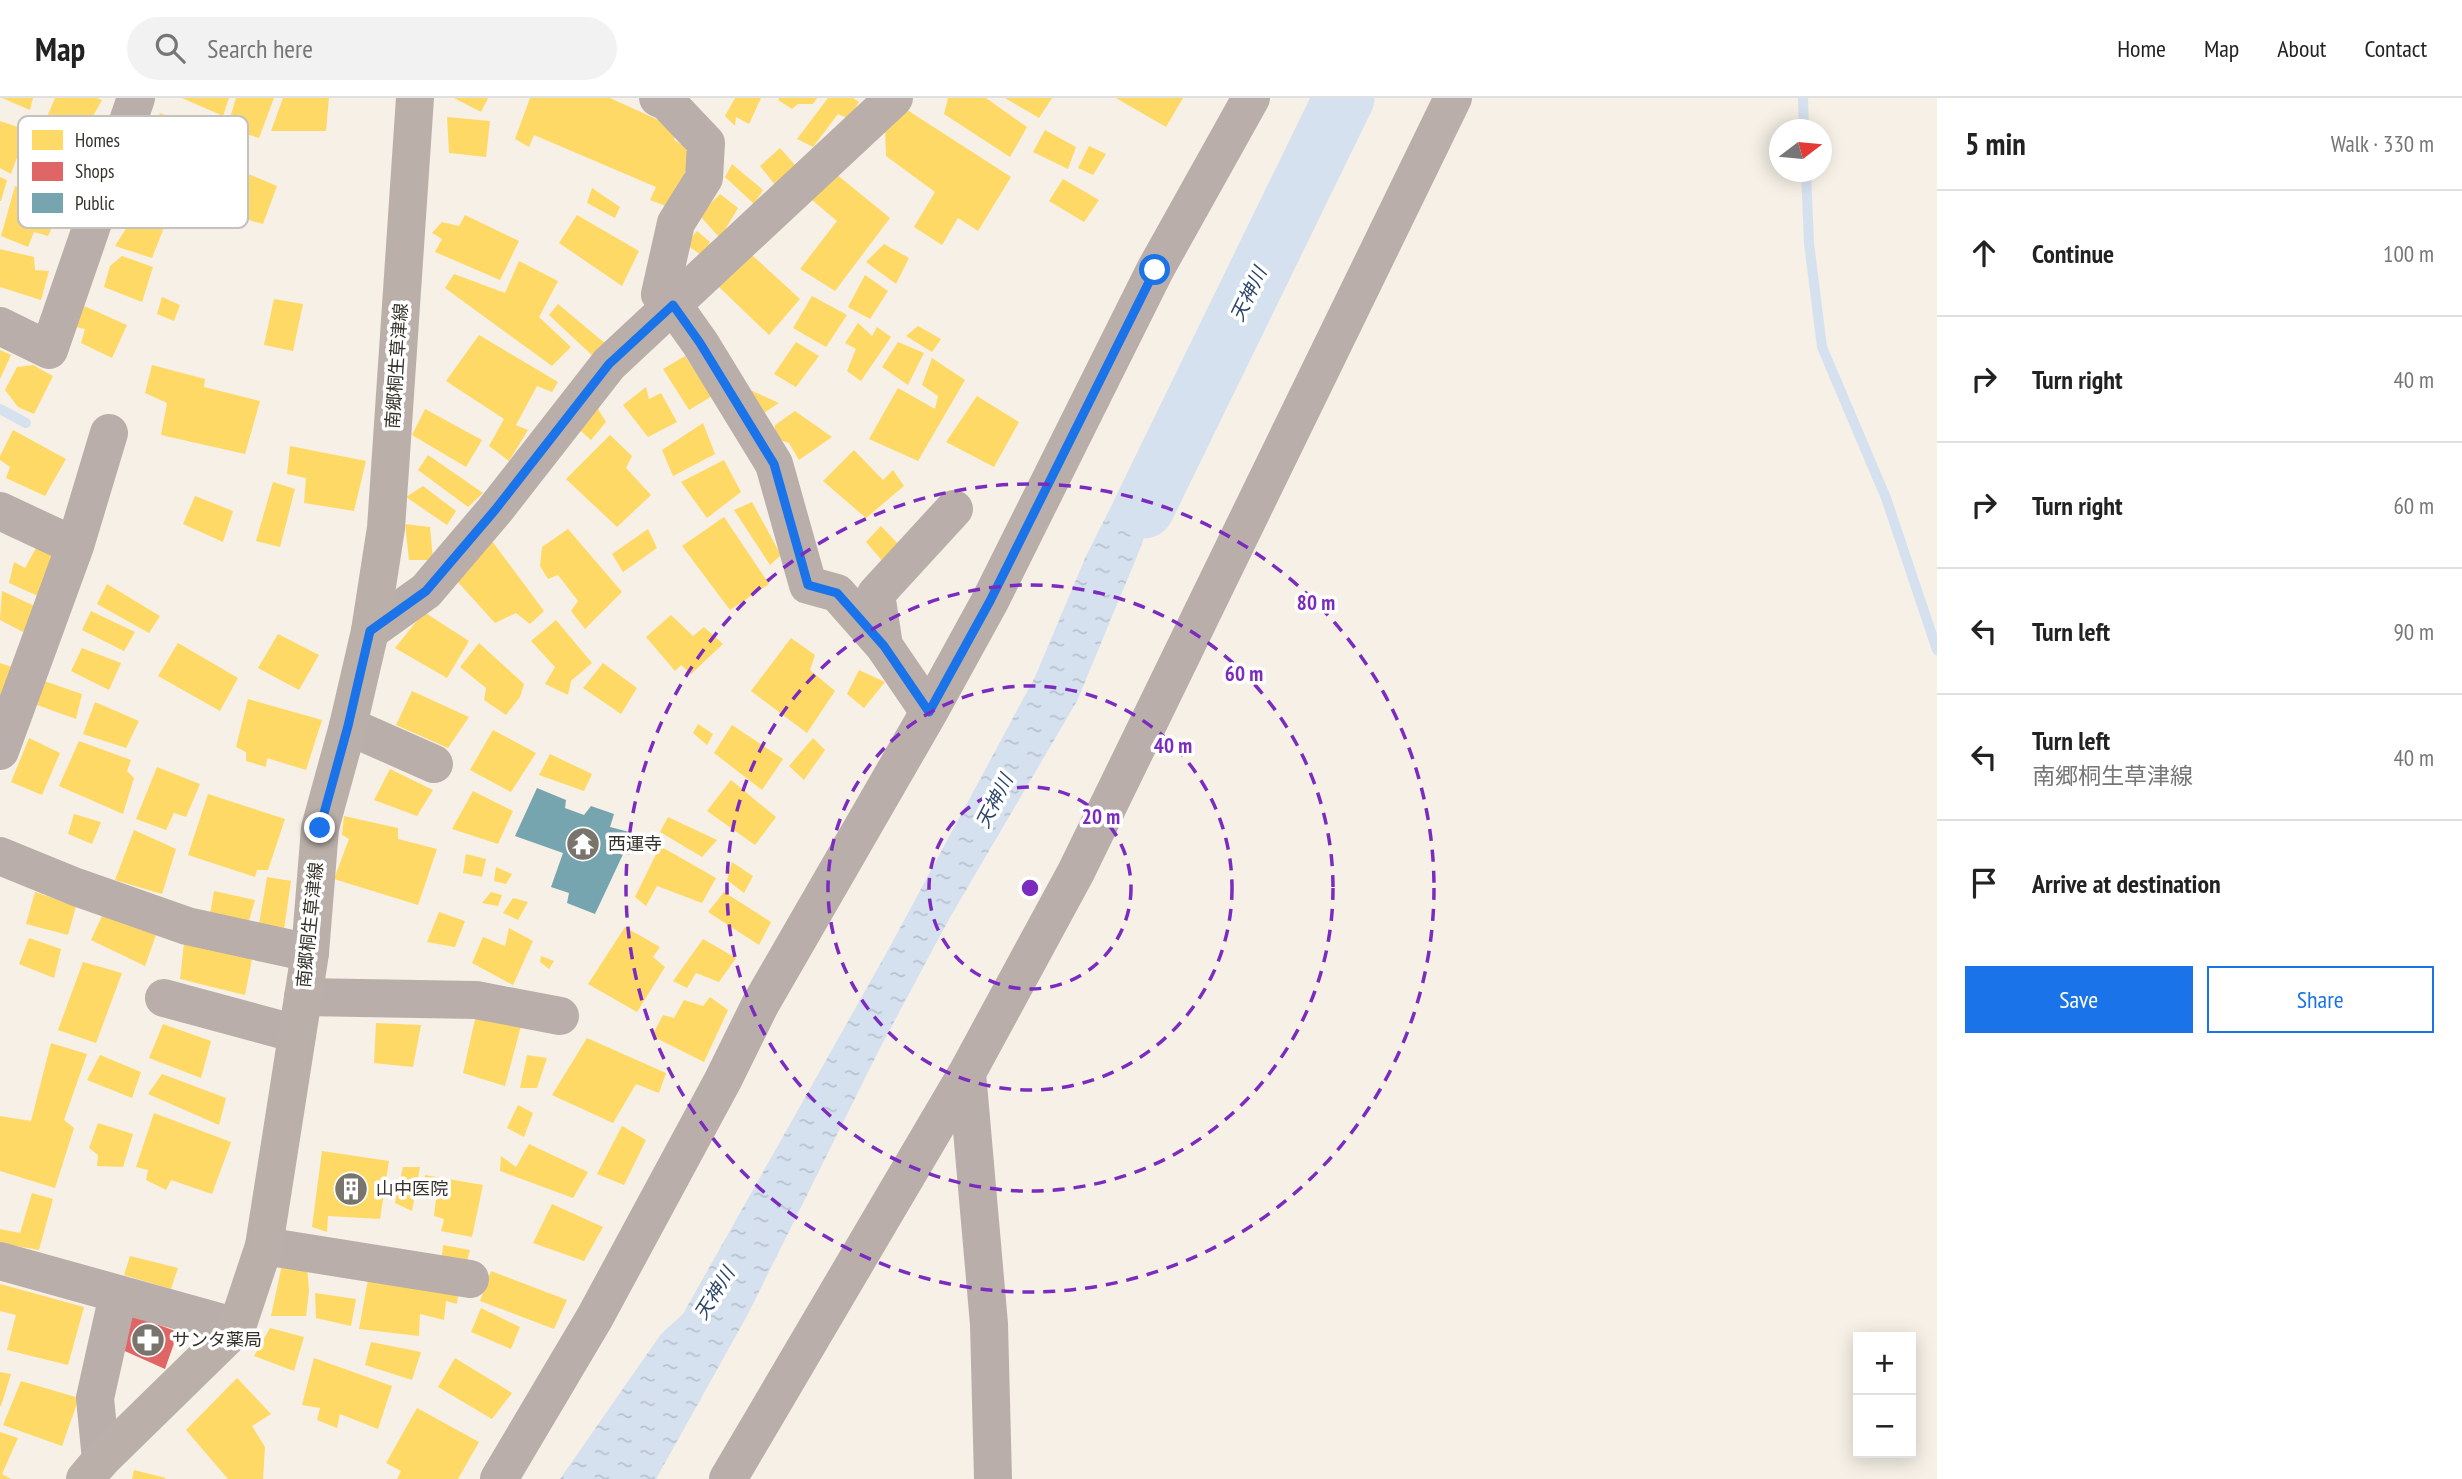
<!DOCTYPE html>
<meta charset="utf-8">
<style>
body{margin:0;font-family:"PT Sans Narrow","Noto Sans JP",sans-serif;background:#f2f2f2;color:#222}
.controls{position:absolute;right:21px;bottom:21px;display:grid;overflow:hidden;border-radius:0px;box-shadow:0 4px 18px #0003}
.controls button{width:63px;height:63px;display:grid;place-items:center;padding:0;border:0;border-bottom:2px solid #e0e0e0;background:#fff;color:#222;font:35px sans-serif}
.compass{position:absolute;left:1769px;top:21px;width:63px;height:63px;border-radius:50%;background:#fff;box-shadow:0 4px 18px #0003;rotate:74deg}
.stop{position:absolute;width:21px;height:21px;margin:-16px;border:5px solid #1a73e8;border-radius:50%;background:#fff}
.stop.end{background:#1a73e8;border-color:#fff;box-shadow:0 2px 7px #0008}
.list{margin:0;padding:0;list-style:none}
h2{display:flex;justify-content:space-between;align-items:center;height:91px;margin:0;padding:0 28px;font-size:30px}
h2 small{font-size:23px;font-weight:400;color:#767676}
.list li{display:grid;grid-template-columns:46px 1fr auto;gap:21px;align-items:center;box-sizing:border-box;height:126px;padding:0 28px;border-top:2px solid #e0e0e0}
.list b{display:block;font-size:26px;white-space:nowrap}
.list p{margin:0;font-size:23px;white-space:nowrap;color:#767676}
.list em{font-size:23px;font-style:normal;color:#767676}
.actions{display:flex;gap:14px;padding:21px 28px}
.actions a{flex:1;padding:16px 0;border:2px solid #1a73e8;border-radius:0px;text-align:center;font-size:24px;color:#1a73e8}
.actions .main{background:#1a73e8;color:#fff}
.icon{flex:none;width:38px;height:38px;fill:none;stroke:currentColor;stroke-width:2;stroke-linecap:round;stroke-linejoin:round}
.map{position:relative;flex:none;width:1937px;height:1381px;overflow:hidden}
header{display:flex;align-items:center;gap:42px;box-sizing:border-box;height:98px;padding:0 35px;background:#fff;border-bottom:2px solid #e0e0e0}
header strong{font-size:33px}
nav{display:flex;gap:38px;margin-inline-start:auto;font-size:24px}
.search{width:490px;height:63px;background:#f2f2f2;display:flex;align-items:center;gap:18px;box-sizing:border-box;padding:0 24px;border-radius:38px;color:#767676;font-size:26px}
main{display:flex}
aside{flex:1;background:#fff}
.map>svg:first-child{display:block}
</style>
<header>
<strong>Map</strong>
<div class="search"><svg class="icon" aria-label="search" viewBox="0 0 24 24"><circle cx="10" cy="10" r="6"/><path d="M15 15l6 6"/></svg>Search here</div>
<nav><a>Home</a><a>Map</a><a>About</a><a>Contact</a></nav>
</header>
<main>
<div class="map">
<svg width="1937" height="1381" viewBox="0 0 1937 1381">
<defs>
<pattern id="water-ripples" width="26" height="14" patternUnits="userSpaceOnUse" patternTransform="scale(1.75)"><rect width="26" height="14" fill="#d6e1f0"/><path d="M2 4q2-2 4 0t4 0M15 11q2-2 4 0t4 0" fill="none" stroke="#b8c2ce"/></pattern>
</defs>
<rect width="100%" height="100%" fill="#f6f0e6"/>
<path fill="url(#water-ripples)" d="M 1345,0 L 1373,0 L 1294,127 L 1210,251 L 1140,451 L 1077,603 L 949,821 L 879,952 L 748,1216 L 656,1381 L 560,1381 L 661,1236 L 683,1216 L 887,854 L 1035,579 L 1086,458 L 1226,182 L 1296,59 Z"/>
<path fill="#ffd966" d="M 2,0 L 33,0 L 30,12 Z
M 55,0 L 97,0 L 102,2 L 93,18 L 85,17 L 80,33 L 47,19 Z
M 182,0 L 229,0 L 223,18 Z
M 236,0 L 274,0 L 259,40 L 227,30 Z
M 283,0 L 329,0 L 326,33 L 271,33 Z
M 454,0 L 488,0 L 481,14 Z
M 530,0 L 610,0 L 676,30 L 674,42 L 695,54 L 668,109 L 650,102 L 656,89 L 534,37 L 529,49 L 515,41 Z
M 735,0 L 761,0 L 749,26 L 736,19 L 735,28 L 725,18 Z
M 779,0 L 817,0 L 813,6 L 798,6 L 792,11 L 778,2 Z
M 828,0 L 853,0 L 859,4 L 849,21 L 838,16 L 813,49 L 797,41 Z
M 948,0 L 986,0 L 1027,29 L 1010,59 L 944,16 Z
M 1005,0 L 1052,0 L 1039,20 Z
M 1116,0 L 1183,0 L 1166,29 Z
M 901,8 L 1011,79 L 978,133 L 958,120 L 942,147 L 914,129 L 935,94 L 886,58 L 885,30 Z
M 160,15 L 203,32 L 190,65 L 157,59 L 160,42 L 151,38 Z
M 447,19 L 490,23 L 486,59 L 449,55 Z
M 0,23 L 27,32 L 11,76 L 0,70 Z
M 1045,32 L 1076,49 L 1068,71 L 1033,54 Z
M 213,48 L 249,58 L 246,75 L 277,88 L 263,126 L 194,107 Z
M 1089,48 L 1106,56 L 1093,77 L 1078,70 Z
M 780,50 L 796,68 L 775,87 L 760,68 Z
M 732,66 L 763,92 L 754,106 L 725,79 Z
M 836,76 L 890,120 L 835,193 L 800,171 L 837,123 L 812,102 Z
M 0,79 L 7,82 L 1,103 L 0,103 Z
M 1063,81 L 1099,102 L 1084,124 L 1049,103 Z
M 15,88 L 49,103 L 45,113 L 57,119 L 48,138 L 34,134 L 28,149 L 1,138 Z
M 592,90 L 620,109 L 615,120 L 587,105 Z
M 720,96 L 738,110 L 720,140 L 699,117 Z
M 137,113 L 167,122 L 152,160 L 115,148 Z
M 465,117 L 519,143 L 500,182 L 435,154 L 442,141 L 432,135 L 442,124 L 459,128 Z
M 577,117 L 639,153 L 622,188 L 559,145 Z
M 697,133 L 710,144 L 703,158 L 685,146 Z
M 884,146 L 909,160 L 896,186 L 866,164 Z
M 0,151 L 34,159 L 35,172 L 49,173 L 41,202 L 0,189 Z
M 752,157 L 800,201 L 769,237 L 719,189 Z
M 122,158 L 153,169 L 142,204 L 104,189 L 110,168 Z
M 519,163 L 558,183 L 539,219 L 571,249 L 552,268 L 445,190 L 454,176 L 505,195 Z
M 865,177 L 888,193 L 870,221 L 848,209 Z
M 812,198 L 847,217 L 826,249 L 793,230 Z
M 162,199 L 180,207 L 174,223 L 157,216 Z
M 274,201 L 303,206 L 293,253 L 264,247 Z
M 558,206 L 607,247 L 596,261 L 549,217 Z
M 84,208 L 127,227 L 112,260 L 81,245 L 85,231 L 76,229 Z
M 858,225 L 872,238 L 877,229 L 891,239 L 861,283 L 847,273 L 856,251 L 845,245 Z
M 918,228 L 941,241 L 932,254 L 906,238 Z
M 479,237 L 558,284 L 552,294 L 537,288 L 516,327 L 528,332 L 509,363 L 489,348 L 504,321 L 446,283 Z
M 796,244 L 819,258 L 796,289 L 774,276 Z
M 898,244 L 924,255 L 908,287 L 882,269 Z
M 0,252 L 11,257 L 0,281 Z
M 685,258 L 712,298 L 689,312 L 663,271 Z
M 932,260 L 965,282 L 918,363 L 869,341 L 898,290 L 935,311 L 938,298 L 922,287 Z
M 33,267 L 53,278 L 34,316 L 18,309 L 5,292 L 17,269 Z
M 152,267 L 205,281 L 204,289 L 260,303 L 245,356 L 161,337 L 167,305 L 145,295 Z
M 646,289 L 649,301 L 661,295 L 677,324 L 648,339 L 623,307 Z
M 744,289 L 779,305 L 761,317 Z
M 977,298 L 1019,324 L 994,369 L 946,344 Z
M 592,301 L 606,324 L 591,342 L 571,324 Z
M 425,311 L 482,342 L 466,369 L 412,337 Z
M 795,313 L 832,339 L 799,362 L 789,345 L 774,340 L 775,327 Z
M 703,325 L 715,356 L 673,378 L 662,352 Z
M 13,332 L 66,361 L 45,398 L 6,380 L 10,369 L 0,362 L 0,358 Z
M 610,337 L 632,358 L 626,370 L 651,397 L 617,429 L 566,381 Z
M 290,348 L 366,363 L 354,413 L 304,405 L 306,380 L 287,376 Z
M 854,352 L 883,382 L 893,372 L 904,388 L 866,420 L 823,383 Z
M 428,357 L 483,395 L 468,409 L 418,372 Z
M 724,362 L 741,394 L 707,420 L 681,384 Z
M 273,384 L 295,391 L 280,449 L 256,443 Z
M 423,388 L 456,413 L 447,427 L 406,399 Z
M 195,398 L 233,413 L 223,444 L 183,426 Z
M 752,404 L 781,457 L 770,467 L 734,412 Z
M 724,419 L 769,486 L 730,512 L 682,448 Z
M 405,426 L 430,429 L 433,462 L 409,462 Z
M 881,428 L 903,451 L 885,466 L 866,444 Z
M 568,431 L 622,494 L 585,531 L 571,513 L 578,503 L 558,477 L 548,481 L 540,468 L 542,449 Z
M 648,431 L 657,450 L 623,474 L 612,456 Z
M 492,443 L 544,513 L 530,526 L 516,515 L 495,525 L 456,482 Z
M 36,450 L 60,459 L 40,499 L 9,485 L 14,464 L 25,470 Z
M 107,486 L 160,518 L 149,535 L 97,506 Z
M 2,493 L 37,509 L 25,535 L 0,522 Z
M 91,513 L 135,534 L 124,553 L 82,532 Z
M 424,514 L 469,543 L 447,580 L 395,550 Z
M 671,517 L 693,538 L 704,529 L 723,546 L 691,576 L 681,567 L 675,573 L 646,539 Z
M 556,522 L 592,565 L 571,583 L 568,597 L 545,586 L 555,569 L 531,543 Z
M 278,536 L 319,557 L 299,592 L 258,570 Z
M 791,540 L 815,557 L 810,572 L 835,593 L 807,635 L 751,593 Z
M 178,545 L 238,580 L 220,613 L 158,578 Z
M 479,545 L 524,586 L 520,599 L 506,617 L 484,602 L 486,590 L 460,569 Z
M 82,550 L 121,565 L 109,592 L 71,573 Z
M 0,565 L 15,570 L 0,609 Z
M 603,565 L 637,590 L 621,616 L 583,590 Z
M 859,572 L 885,584 L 864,610 L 847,596 Z
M 44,583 L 82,596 L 76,621 L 37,607 Z
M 412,593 L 469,619 L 448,650 L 396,627 Z
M 248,601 L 322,622 L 306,672 L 267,660 L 266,669 L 246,663 L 246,654 L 236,649 Z
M 95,604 L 139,623 L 126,650 L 83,636 Z
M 698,626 L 713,636 L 707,647 L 693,635 Z
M 732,627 L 783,661 L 762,692 L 714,655 Z
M 493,632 L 536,655 L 511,694 L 470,672 Z
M 29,640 L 60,655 L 42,697 L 11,684 Z
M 813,640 L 825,652 L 804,682 L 789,668 Z
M 79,643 L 131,662 L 127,673 L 134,680 L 123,716 L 59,688 Z
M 550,656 L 592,676 L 584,693 L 539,677 Z
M 157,669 L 200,686 L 186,719 L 174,715 L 166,732 L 136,721 Z
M 390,671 L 433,692 L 417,718 L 374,702 Z
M 731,682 L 776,719 L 755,747 L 707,713 Z
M 473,693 L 513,713 L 498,746 L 452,731 Z
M 208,696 L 285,721 L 268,772 L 257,772 L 255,779 L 188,757 Z
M 74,716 L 101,724 L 92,746 L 68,736 Z
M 344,718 L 398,730 L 398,741 L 437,751 L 418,807 L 334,781 L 349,741 L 342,737 Z
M 668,719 L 717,742 L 702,759 L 660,734 Z
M 134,732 L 176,751 L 162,796 L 115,782 Z
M 660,748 L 716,780 L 702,805 L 657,788 L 646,808 L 635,799 Z
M 466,756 L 486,761 L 482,779 L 463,775 Z
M 732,764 L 753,778 L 744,795 L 727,782 Z
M 496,769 L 512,776 L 506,786 L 494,783 Z
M 267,779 L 291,783 L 284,831 L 259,826 Z
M 214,793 L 255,802 L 248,826 L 210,816 Z
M 35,794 L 76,808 L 68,837 L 26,826 Z
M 491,794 L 502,797 L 498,808 L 482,805 Z
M 724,794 L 771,824 L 759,847 L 708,814 Z
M 513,800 L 528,804 L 518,822 L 503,815 Z
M 439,814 L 465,823 L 455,849 L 427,844 Z
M 102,818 L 156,837 L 145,868 L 91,842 Z
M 625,829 L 660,849 L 653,859 L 665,869 L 637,914 L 588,886 Z
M 509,830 L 533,843 L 513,887 L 472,865 L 483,839 L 505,848 Z
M 29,840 L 61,851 L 54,880 L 19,866 Z
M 703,841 L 736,860 L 719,884 L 696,875 L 687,890 L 673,883 Z
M 184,845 L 252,861 L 245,897 L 180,881 Z
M 541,858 L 554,863 L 549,871 L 540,864 Z
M 83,864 L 122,875 L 96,945 L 58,932 Z
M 710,899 L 728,912 L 704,964 L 652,938 L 663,917 L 674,920 L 684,902 L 703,908 Z
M 476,917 L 521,928 L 505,988 L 463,975 Z
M 376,925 L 421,927 L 413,969 L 374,965 Z
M 163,926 L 211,943 L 201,980 L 149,960 Z
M 587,940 L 666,975 L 659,995 L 636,986 L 613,1025 L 552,997 Z
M 51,945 L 87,956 L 64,1022 L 74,1030 L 55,1090 L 0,1073 L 0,1018 L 31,1023 Z
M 100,957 L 141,974 L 132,1000 L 87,982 Z
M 527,957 L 547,960 L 537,990 L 520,990 Z
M 162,976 L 226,1000 L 219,1027 L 148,996 Z
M 518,1007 L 533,1015 L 524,1039 L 507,1030 Z
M 154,1015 L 231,1044 L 212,1096 L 171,1082 L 166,1092 L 146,1082 L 148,1072 L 136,1069 Z
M 98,1025 L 133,1036 L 123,1069 L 97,1068 L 98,1057 L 89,1050 Z
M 622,1028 L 646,1042 L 624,1087 L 597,1076 Z
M 529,1046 L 588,1074 L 573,1100 L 500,1073 L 501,1058 L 516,1069 Z
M 322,1053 L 389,1063 L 380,1121 L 328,1118 L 327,1134 L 312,1129 Z
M 403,1069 L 420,1069 L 412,1113 L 395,1105 Z
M 425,1077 L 483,1087 L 472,1139 L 441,1133 L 444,1121 L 434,1118 L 436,1101 L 423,1097 Z
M 32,1095 L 53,1101 L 39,1152 L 0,1145 L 0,1131 L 20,1135 Z
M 552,1106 L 603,1129 L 584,1163 L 533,1145 Z
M 443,1147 L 470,1152 L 466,1167 L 441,1167 Z
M 130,1158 L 178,1170 L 171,1191 L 124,1177 Z
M 283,1162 L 307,1168 L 309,1193 L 306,1218 L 271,1218 Z
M 491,1173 L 567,1202 L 554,1231 L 480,1203 Z
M 369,1176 L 459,1187 L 457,1206 L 446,1203 L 444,1222 L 420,1216 L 419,1238 L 359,1231 Z
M 0,1186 L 84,1209 L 68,1267 L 7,1252 L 16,1217 L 0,1213 Z
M 315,1195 L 356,1201 L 351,1228 L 316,1220 Z
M 481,1210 L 520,1229 L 511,1251 L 471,1234 Z
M 270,1230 L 304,1239 L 294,1273 L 254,1258 Z
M 371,1244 L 421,1254 L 412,1282 L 365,1267 Z
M 314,1260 L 392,1288 L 378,1331 L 340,1316 L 337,1330 L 317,1322 L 320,1310 L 302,1307 Z
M 455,1260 L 512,1295 L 492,1321 L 438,1289 Z
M 0,1274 L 11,1276 L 1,1308 L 0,1308 Z
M 237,1280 L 271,1316 L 252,1328 L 265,1349 L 263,1381 L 228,1381 L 186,1332 Z
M 21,1283 L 79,1300 L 62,1348 L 3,1327 Z
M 417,1310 L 479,1344 L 458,1381 L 397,1381 L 401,1373 L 386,1365 Z
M 0,1334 L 18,1340 L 2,1376 L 11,1381 L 0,1381 Z
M 134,1372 L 166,1380 L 165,1381 L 132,1381 Z"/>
<path fill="#e06666" d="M 132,1217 L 178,1234 L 165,1271 L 118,1250 Z"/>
<path fill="#76a5af" d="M 537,690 L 566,702 L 565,710 L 584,717 L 591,708 L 614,716 L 610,729 L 633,735 L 595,816 L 567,805 L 569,795 L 551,789 L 563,755 L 515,738 Z"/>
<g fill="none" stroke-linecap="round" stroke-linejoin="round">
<path stroke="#d6e1f0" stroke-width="10" d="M 1803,0 L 1804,32
M 1806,74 L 1809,145 L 1822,249 L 1886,400 L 1937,552
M 0,311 L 26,325"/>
<path stroke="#d6e1f0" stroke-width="61" d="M 1144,410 L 1344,0"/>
<path stroke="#baaeaa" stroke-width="38" d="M 658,0 L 667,4 L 706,45 L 704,80 L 676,125 L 660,196 L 673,207 L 700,245 L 774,366 L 808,487 L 837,495 L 884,548 L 929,614
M 0,228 L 49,252 L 136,0
M 0,413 L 75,448 L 109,335
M 370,533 L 426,493 L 495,412 L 609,266 L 894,0
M 884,548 L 876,496 L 954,411
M 348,628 L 434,666
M 0,653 L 75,448
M 0,758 L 76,789 L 187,828 L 310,855
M 303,899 L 476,902 L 560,918
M 164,900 L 297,936
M 967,975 L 989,1226 L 993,1381
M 264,1148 L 470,1181
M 0,1163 L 237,1229
M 101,1362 L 95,1300 L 118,1197
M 499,1381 L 595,1219 L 723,982 L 760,907 L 929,614 L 990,503 L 1155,172 L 1251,0
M 728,1381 L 967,975 L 1076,774 L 1453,0"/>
<path stroke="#bbafaa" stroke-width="38" d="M 85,1381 L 101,1362 L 237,1229 L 264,1148 L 310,855 L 320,730 L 348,628 L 370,533 L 386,430 L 415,0"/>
</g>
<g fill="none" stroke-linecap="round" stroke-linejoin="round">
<path stroke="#1a73e8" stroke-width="9" d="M 320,730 L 348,628 L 370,533 L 426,493 L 495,412 L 609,266 L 673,207 L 700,245 L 774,366 L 808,487 L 837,495 L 884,548 L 929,614 L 990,503 L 1155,172"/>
</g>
<g fill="none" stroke="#7b2cbf" stroke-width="3.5" stroke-dasharray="12 9">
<circle cx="1030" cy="790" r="101"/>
<circle cx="1030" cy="790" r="202"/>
<circle cx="1030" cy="790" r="303"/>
<circle cx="1030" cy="790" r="404"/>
</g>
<defs>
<g id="temple-disc" transform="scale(1.75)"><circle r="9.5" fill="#79746c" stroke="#fff"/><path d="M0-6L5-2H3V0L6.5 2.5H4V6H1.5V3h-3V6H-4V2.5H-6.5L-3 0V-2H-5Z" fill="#fff"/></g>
<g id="building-disc" transform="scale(1.75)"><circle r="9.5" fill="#79746c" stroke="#fff"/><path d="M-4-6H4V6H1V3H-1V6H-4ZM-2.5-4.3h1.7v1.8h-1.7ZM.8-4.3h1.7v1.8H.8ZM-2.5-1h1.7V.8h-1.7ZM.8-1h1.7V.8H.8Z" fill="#fff"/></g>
<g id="pharmacy-disc" transform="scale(1.75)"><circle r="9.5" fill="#79746c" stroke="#fff"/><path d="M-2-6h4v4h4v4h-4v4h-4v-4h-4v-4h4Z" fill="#fff"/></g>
</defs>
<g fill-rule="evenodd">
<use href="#temple-disc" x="583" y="746"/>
<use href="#building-disc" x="351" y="1091"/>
<use href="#pharmacy-disc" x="148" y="1242"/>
</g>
<g text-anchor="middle" stroke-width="7" stroke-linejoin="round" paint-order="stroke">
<g font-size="18" fill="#36322b" stroke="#fff">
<text transform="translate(397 268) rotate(-86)" y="6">南郷桐生草津線</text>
<text transform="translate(310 827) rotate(-84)" y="6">南郷桐生草津線</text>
</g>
<g font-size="18" fill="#36322b" stroke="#fff" text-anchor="start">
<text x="608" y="752">西運寺</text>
<text x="376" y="1097">山中医院</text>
<text x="172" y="1248">サンタ薬局</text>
</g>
<g font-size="19" font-style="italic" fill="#2b4369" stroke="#fff">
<text transform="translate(1248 196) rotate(-64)" y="7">天神川</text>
<text transform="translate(994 703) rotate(-63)" y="7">天神川</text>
<text transform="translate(714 1195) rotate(-58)" y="7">天神川</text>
</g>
</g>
<rect x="18" y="18" width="230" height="112" rx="10" fill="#fff" stroke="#c3c2bf" stroke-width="2"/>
<rect x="32" y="32" width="31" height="20" fill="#ffd966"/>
<rect x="32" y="64" width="31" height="19" fill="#e06666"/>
<rect x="32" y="95" width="31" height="20" fill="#76a5af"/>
<g font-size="19" fill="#36322b">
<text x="75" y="49">Homes</text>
<text x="75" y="80">Shops</text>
<text x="75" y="112">Public</text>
</g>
<circle cx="1030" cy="790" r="10" fill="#7b2cbf" stroke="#fff" stroke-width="3.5"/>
<g font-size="21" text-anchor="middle" font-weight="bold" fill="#7b2cbf" stroke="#fff" stroke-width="7" stroke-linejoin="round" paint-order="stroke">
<text x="1316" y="512">80 m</text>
<text x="1244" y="583">60 m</text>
<text x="1173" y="655">40 m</text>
<text x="1101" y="726">20 m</text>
</g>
</svg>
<div class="controls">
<button>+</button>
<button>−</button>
</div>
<svg class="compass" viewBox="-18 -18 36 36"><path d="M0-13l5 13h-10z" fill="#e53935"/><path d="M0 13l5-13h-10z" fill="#767676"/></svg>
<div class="stop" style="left:1155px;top:172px"></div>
<div class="stop end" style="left:320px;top:730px"></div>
</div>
<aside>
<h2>5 min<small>Walk · 330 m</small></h2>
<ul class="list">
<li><svg class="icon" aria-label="ahead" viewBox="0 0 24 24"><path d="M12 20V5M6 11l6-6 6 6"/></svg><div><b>Continue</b></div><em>100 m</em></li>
<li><svg class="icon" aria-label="right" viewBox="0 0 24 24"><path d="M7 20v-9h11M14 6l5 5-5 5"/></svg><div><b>Turn right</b></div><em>40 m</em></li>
<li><svg class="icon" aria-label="right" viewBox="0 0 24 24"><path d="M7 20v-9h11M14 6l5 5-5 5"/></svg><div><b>Turn right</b></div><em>60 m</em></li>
<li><svg class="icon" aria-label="left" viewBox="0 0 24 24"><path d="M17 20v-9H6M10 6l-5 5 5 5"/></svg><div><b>Turn left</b></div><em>90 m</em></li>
<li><svg class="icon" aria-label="left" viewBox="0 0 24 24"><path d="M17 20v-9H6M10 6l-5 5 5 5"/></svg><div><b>Turn left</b><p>南郷桐生草津線</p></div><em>40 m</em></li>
<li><svg class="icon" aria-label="arrive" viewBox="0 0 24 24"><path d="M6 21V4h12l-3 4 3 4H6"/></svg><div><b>Arrive at destination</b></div></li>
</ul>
<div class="actions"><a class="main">Save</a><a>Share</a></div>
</aside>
</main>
